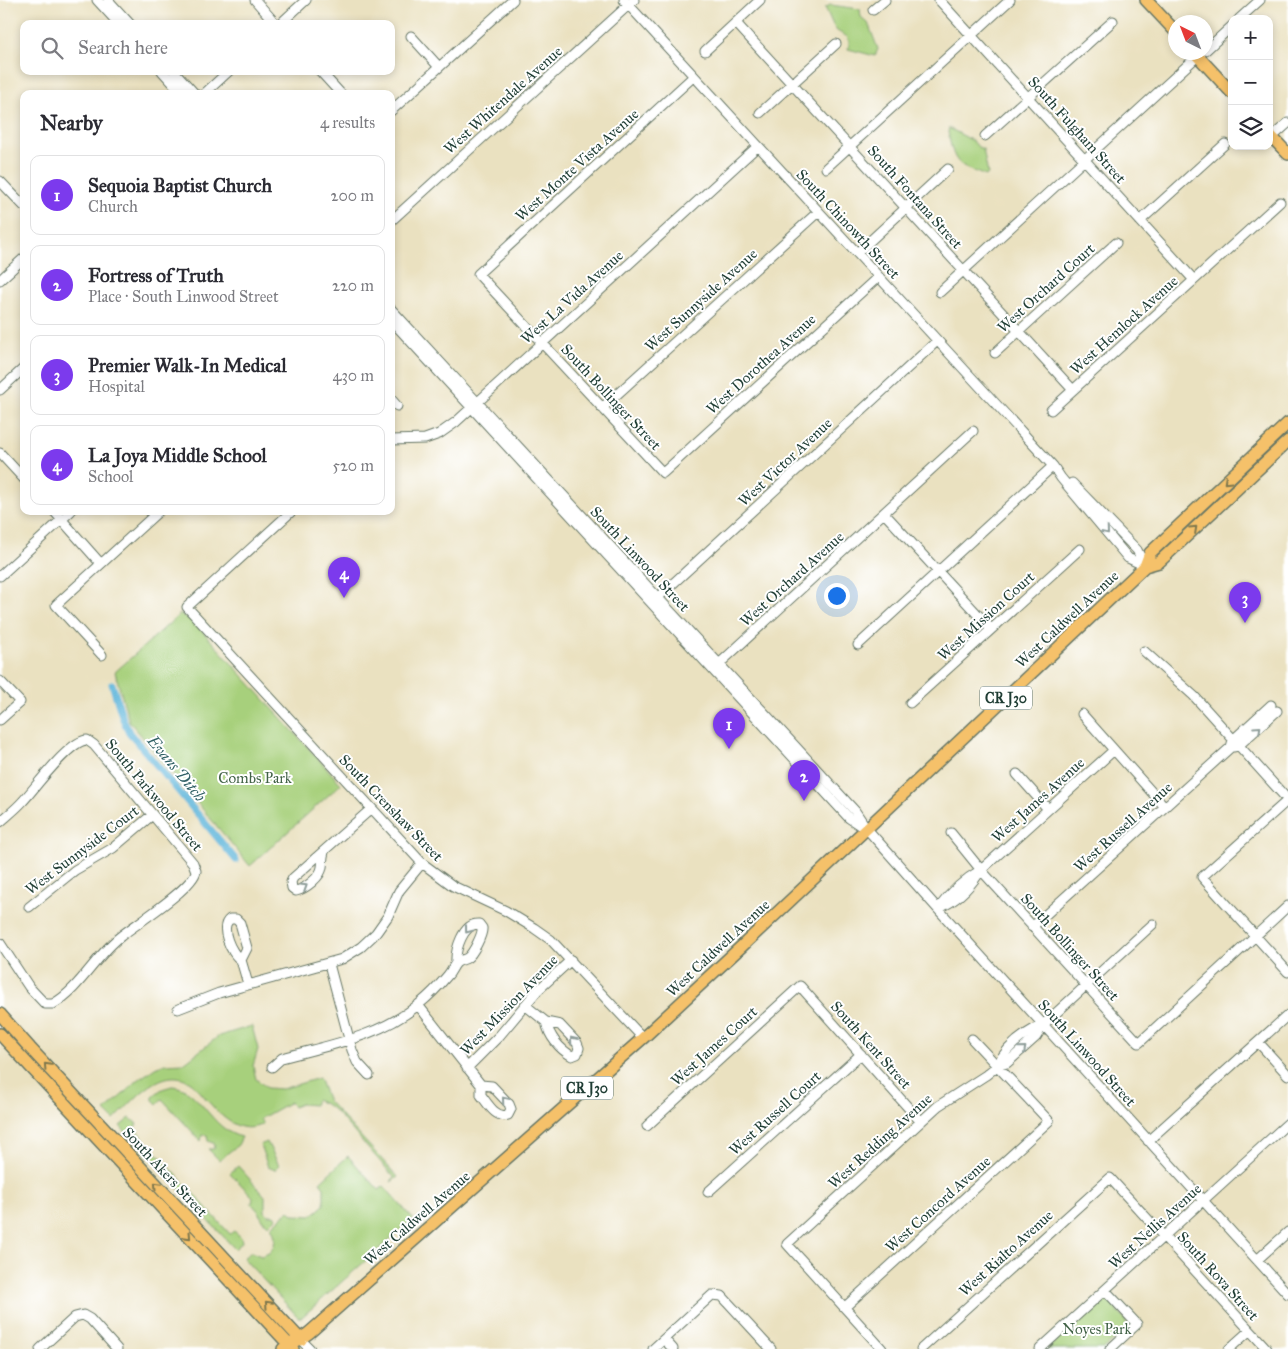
<!DOCTYPE html>
<meta charset="utf-8">
<style>
body{margin:0;font-family:"IM FELL Great Primer",serif;background:#f7f7f7;color:#2b2b33}
.controls{position:absolute;right:15px;top:15px;display:grid;overflow:hidden;border-radius:10px;box-shadow:0 2px 8px #0003}
.controls button{width:45px;height:45px;display:grid;place-items:center;padding:0;border:0;border-bottom:1px solid #e1e1e2;background:#fff;color:#2b2b33;font:25px sans-serif}
.compass{position:absolute;left:1168px;top:15px;width:45px;height:45px;border-radius:50%;background:#fff;box-shadow:0 2px 8px #0003;rotate:318deg}
.you{position:absolute;left:836px;top:595px;width:18px;height:18px;margin:-12px;border:4px solid #fff;border-radius:50%;background:#1a73e8;box-shadow:0 0 0 8px #1a73e833}
.badge{display:grid;place-items:center;width:32px;height:32px;border-radius:50%;background:#7c3aed;color:#fff;font-size:16px;font-weight:700}
.pin{position:absolute;translate:-50% -41px;filter:drop-shadow(0 1px 2px #0008)}
.pin::after{content:'';position:absolute;top:26px;width:18px;height:15px;background:inherit;clip-path:polygon(0 0,100% 0,50% 100%)}
.list{margin:0;padding:0;list-style:none}
h2{display:flex;justify-content:space-between;align-items:center;height:65px;margin:0;padding:0 20px;font-size:21px}
h2 small{font-size:16px;font-weight:400;color:#7c7c81}
.list li{display:grid;grid-template-columns:32px 1fr auto;gap:15px;align-items:center;box-sizing:border-box;height:80px;margin:0 10px 10px;padding:0 10px;border:1px solid #e1e1e2;border-radius:10px}
.list b{display:block;font-size:19px;white-space:nowrap}
.list p{margin:0;font-size:16px;white-space:nowrap;color:#7c7c81}
.list em{font-size:16px;font-style:normal;color:#7c7c81}
.icon{flex:none;width:28px;height:28px;fill:none;stroke:currentColor;stroke-width:2;stroke-linecap:round;stroke-linejoin:round}
.map{position:relative;flex:none;width:1288px;height:1349px;overflow:hidden}
.search{position:absolute;background:#fff;box-shadow:0 2px 8px #0003;left:20px;top:20px;width:375px;height:55px;display:flex;align-items:center;gap:12px;box-sizing:border-box;padding:0 18px;border-radius:10px;color:#7c7c81;font-size:19px}
.panel{position:absolute;background:#fff;box-shadow:0 2px 8px #0003;left:20px;top:90px;width:375px;height:425px;border-radius:10px}
.map>svg:first-child{display:block}
</style>
<div class="map">
<svg width="1288" height="1349" viewBox="0 0 1288 1349">
<rect width="100%" height="100%" fill="#fff"/>
<filter id="ink" filterUnits="userSpaceOnUse"><feTurbulence type="fractalNoise" baseFrequency=".02" numOctaves="2"/><feDisplacementMap in="SourceGraphic" scale="10" xChannelSelector="R" yChannelSelector="G"/><feConvolveMatrix kernelMatrix="1 2 1 2 8 2 1 2 1" color-interpolation-filters="sRGB"/></filter>
<filter id="wash" filterUnits="userSpaceOnUse"><feTurbulence type="fractalNoise" baseFrequency=".0096" numOctaves="4" result="noise"/><feDisplacementMap in="SourceGraphic" scale="20" xChannelSelector="R" yChannelSelector="G"/><feGaussianBlur stdDeviation="1.12" result="paint"/><feColorMatrix in="noise" values="0 0 0 0 0 0 0 0 0 0 0 0 0 0 0 0 0 1.4 0 .05"/><feComposite in="paint" operator="in"/></filter>
<g filter="url(#wash)">
<rect width="100%" height="100%" fill="#eae1c0"/>
<path fill="#a7d07b" stroke="#638658" d="M 830,5 L 860,9 L 861,17 L 868,23 L 878,49 L 875,56 L 848,49 C 852,35 844,36 837,31 C 832,26 829,14 825,8 Z
M 949,128 L 973,141 L 978,147 L 983,149 L 988,174 L 986,176 C 957,165 954,164 948,132 Z
M 180,614 L 194,622 L 341,784 L 250,866 L 129,721 L 115,672 Z
M 252,1026 L 258,1049 L 253,1066 L 256,1079 L 267,1088 L 282,1089 L 319,1078 L 328,1101 L 398,1177 L 391,1182 L 394,1177 L 336,1112 L 327,1105 L 316,1100 L 314,1105 L 301,1104 L 293,1107 L 290,1102 L 260,1119 L 263,1124 C 232,1140 211,1102 192,1083 C 162,1062 134,1101 114,1120 L 105,1111 L 138,1080 L 155,1068 L 165,1064 L 184,1063 L 219,1036 Z
M 172,1086 C 200,1087 211,1131 242,1137 L 238,1145 L 219,1160 L 208,1149 L 214,1149 L 215,1144 L 208,1141 L 207,1135 L 202,1135 L 201,1141 L 162,1099 L 157,1104 L 153,1100 L 153,1096 L 162,1089 Z
M 130,1118 L 137,1124 L 134,1128 L 230,1234 L 234,1231 L 241,1237 L 242,1242 L 235,1249 L 120,1126 Z
M 267,1142 L 279,1165 L 275,1170 L 268,1167 L 260,1145 Z
M 348,1156 L 379,1190 L 384,1186 L 413,1219 L 302,1317 L 298,1317 L 243,1258 L 251,1252 L 261,1256 L 269,1253 C 276,1245 277,1237 271,1227 L 289,1211 L 294,1215 L 311,1216 L 324,1205 L 324,1187 L 320,1182 Z
M 238,1166 L 265,1196 L 265,1211 L 268,1215 L 274,1215 L 276,1218 L 269,1225 L 262,1220 L 260,1213 L 252,1204 L 253,1197 L 230,1173 Z
M 1100,1301 L 1109,1301 L 1126,1321 L 1126,1329 L 1104,1349 L 1047,1349 Z"/>
<g fill="none" stroke-linecap="round" stroke-linejoin="round">
<path stroke="#5db5da" stroke-width="7" d="M 112,684 L 123,719 L 129,732 L 236,860"/>
</g>
</g>
<g filter="url(#ink)">
<g fill="none" stroke-linecap="round" stroke-linejoin="round">
<g stroke="#667665" stroke-width="11">
<path id="minor" d="M 97,0 L 119,24
M 108,0 L 130,24
M 255,0 L 276,24
M 624,0 L 1053,466 L 1061,478 L 1128,558 L 1145,566
M 939,0 L 1194,280
M 873,10 L 885,0
M 1239,19 L 1260,0
M 736,23 L 1073,390
M 280,24 L 306,0
M 411,36 L 439,67
M 1206,50 L 1232,26
M 705,51 L 760,0
M 162,71 L 183,94
M 174,71 L 195,94
M 320,71 L 341,94
M 694,76 L 478,274 L 663,473 L 878,277
M 204,94 L 229,71
M 391,111 L 513,0
M 760,113 L 836,44
M 985,136 L 1113,21
M 1272,137 L 1288,123
M 826,168 L 1010,0
M 0,181 L 24,206
M 391,221 L 634,0
M 1140,221 L 1225,144
M 857,253 L 948,169
M 0,280 L 24,258
M 940,292 L 1202,52
M 391,309 L 855,811 L 867,829 L 938,909 L 1288,1294
M 391,320 L 849,818 L 864,828
M 995,353 L 1116,243
M 0,390 L 24,368
M 391,399 L 397,406
M 602,408 L 818,212
M 1051,410 L 1280,202
M 391,440 L 425,439 L 439,434 L 456,422 L 758,146
M 0,453 L 24,479
M 1072,483 L 1137,550 L 1145,566
M 54,511 L 101,564
M 292,511 L 187,607 L 422,863 L 453,886 L 506,911 L 534,928 L 551,940 L 643,1038
M 884,513 L 991,629
M 0,576 L 71,511
M 654,601 L 937,341
M 858,645 L 1053,466
M 1144,651 L 1194,696 L 1288,800 L 1202,877 L 1288,972
M 102,655 L 56,605 L 159,511
M 714,663 L 719,664 L 973,431
M 0,681 L 20,702 L 0,720
M 910,703 L 1080,549
M 1082,714 L 1165,807
M 1233,747 L 1238,746 L 1277,711
M 1017,774 L 1048,809
M 0,822 C 8,815 16,809 23,801 C 35,788 70,740 87,740 L 94,745 L 193,863 L 196,871 C 193,888 136,924 121,936 C 96,955 80,989 53,1004 L 45,1004 L 29,987 L 0,943
M 951,833 L 981,870 L 1139,1043 L 1288,906
M 324,852 C 322,858 323,861 322,867 C 321,877 305,889 296,891 L 292,888 L 291,882 L 293,878 L 371,809
M 29,907 L 75,870 L 113,848 L 152,815
M 939,908 C 956,901 969,888 979,873
M 938,909 C 950,893 963,880 981,870 L 1114,750
M 230,919 L 236,919 L 240,923 L 247,948 L 241,960 C 231,954 219,927 230,919 Z
M 1032,927 L 1231,747 L 1233,740 L 1271,705
M 241,960 L 248,984
M 329,964 L 352,1050 L 357,1062 L 369,1075
M 418,1005 L 481,1085 L 481,1095 C 488,1104 496,1119 508,1115 L 511,1109 L 509,1104 L 492,1086 L 481,1085
M 525,1005 L 546,1022 L 560,1025 L 577,1043 L 579,1048 L 577,1054 L 572,1056 C 559,1049 549,1036 546,1022
M 178,1009 L 219,993 L 342,959 L 361,947 L 376,933 L 388,916 L 399,891 L 422,863
M 1258,1042 L 1288,1075
M 997,1066 C 1006,1047 1025,1033 1044,1024 L 1153,924
M 272,1067 L 282,1058 C 329,1045 379,1037 418,1005 C 428,997 439,986 448,975 C 451,972 453,966 456,963 C 459,960 464,960 467,958 C 473,954 483,934 482,928 L 479,924 C 463,923 455,950 456,963
M 467,1068 L 500,1035 L 537,991 L 571,960
M 647,1126 L 800,986 L 921,1122
M 1148,1141 L 1288,1015
M 708,1192 L 861,1054
M 1257,1260 L 1288,1232
M 1105,1290 L 1137,1324 L 1110,1349
M 845,1307 L 1049,1121 L 972,1039
M 664,1339 L 673,1349
M 301,1340 L 310,1349
M 40,1349 L 75,1317 L 83,1315 L 90,1319 L 117,1349
M 653,1349 L 712,1295 L 722,1296 L 771,1349
M 882,1349 L 787,1244 L 938,1106 L 986,1075 L 997,1066 L 1007,1063 L 1036,1037 L 1044,1024
M 921,1349 L 1110,1178 L 1267,1349
M 1040,1349 L 1288,1123
M 1229,1349 L 1249,1331"/>
</g>
<g stroke="#667665" stroke-width="14">
<path id="major" d="M 1146,0 L 1176,32
M 1194,52 L 1232,93
M 1269,134 L 1288,154
M 1145,566 L 1159,562 L 1288,441
M 0,1014 L 30,1048 L 301,1340
M 0,1034 L 293,1349
M 283,1349 C 291,1342 302,1339 310,1332 L 643,1038 L 741,947 L 1145,566 L 1150,553 L 1288,423"/>
</g>
<use href="#minor" stroke="#fff" stroke-width="9"/>
<use href="#major" stroke="#f5c16b" stroke-width="11"/>
</g>
<defs><path id="oneway-chevron" d="M-2-3.5L2.5 0L-2 3.5" fill="none" stroke-width="1.6" stroke-linecap="round" stroke-linejoin="round" transform="scale(1.25)"/></defs>
<g stroke="#7f784d">
<use href="#oneway-chevron" transform="translate(1227 481) rotate(137)"/>
<use href="#oneway-chevron" transform="translate(1194 529) rotate(-43)"/>
<use href="#oneway-chevron" transform="translate(47 1066) rotate(-133)"/>
<use href="#oneway-chevron" transform="translate(157 1185) rotate(-133)"/>
<use href="#oneway-chevron" transform="translate(188 1236) rotate(47)"/>
<use href="#oneway-chevron" transform="translate(268 1304) rotate(-133)"/>
</g>
<g stroke="#8f9e9a">
<use href="#oneway-chevron" transform="translate(1106 531) rotate(50)"/>
<use href="#oneway-chevron" transform="translate(1258 729) rotate(-42)"/>
<use href="#oneway-chevron" transform="translate(304 887) rotate(-32)"/>
<use href="#oneway-chevron" transform="translate(468 930) rotate(127)"/>
<use href="#oneway-chevron" transform="translate(573 1040) rotate(-130)"/>
<use href="#oneway-chevron" transform="translate(1023 1049) rotate(-41)"/>
<use href="#oneway-chevron" transform="translate(505 1100) rotate(-130)"/>
</g>
</g>
<g text-anchor="middle" stroke-width="4" stroke-linejoin="round" paint-order="stroke">
<g fill="#fff" stroke="#627771" stroke-width="1">
<rect x="980" y="686.5" width="52" height="23" rx="4"/>
<rect x="561" y="1076.5" width="52" height="23" rx="4"/>
</g>
<g font-size="14" font-weight="bold" fill="#1f3d34">
<text x="1006" y="703">CR J30</text>
<text x="587" y="1093">CR J30</text>
</g>
<g font-size="15" fill="#1f3d34" stroke="#fff">
<text transform="translate(503 100) rotate(-42)" y="5">West Whitendale Avenue</text>
<text transform="translate(1077 130) rotate(48)" y="5">South Fulgham Street</text>
<text transform="translate(577 165) rotate(-42)" y="5">West Monte Vista Avenue</text>
<text transform="translate(915 197) rotate(48)" y="5">South Fontana Street</text>
<text transform="translate(848 224) rotate(47)" y="5">South Chinowth Street</text>
<text transform="translate(1046 288) rotate(-42)" y="5">West Orchard Court</text>
<text transform="translate(572 297) rotate(-42)" y="5">West La Vida Avenue</text>
<text transform="translate(701 300) rotate(-42)" y="5">West Sunnyside Avenue</text>
<text transform="translate(1124 325) rotate(-42)" y="5">West Hemlock Avenue</text>
<text transform="translate(761 364) rotate(-42)" y="5">West Dorothea Avenue</text>
<text transform="translate(611 397) rotate(47)" y="5">South Bollinger Street</text>
<text transform="translate(785 462) rotate(-43)" y="5">West Victor Avenue</text>
<text transform="translate(640 559) rotate(47)" y="5">South Linwood Street</text>
<text transform="translate(792 579) rotate(-42)" y="5">West Orchard Avenue</text>
<text transform="translate(986 616) rotate(-42)" y="5">West Mission Court</text>
<text transform="translate(1067 619) rotate(-43)" y="5">West Caldwell Avenue</text>
<text transform="translate(154 795) rotate(50)" y="5">South Parkwood Street</text>
<text transform="translate(1038 800) rotate(-42)" y="5">West James Avenue</text>
<text transform="translate(391 808) rotate(46)" y="5">South Crenshaw Street</text>
<text transform="translate(1123 827) rotate(-42)" y="5">West Russell Avenue</text>
<text transform="translate(82 850) rotate(-37)" y="5">West Sunnyside Court</text>
<text transform="translate(1070 947) rotate(48)" y="5">South Bollinger Street</text>
<text transform="translate(718 948) rotate(-43)" y="5">West Caldwell Avenue</text>
<text transform="translate(509 1005) rotate(-46)" y="5">West Mission Avenue</text>
<text transform="translate(871 1045) rotate(48)" y="5">South Kent Street</text>
<text transform="translate(714 1046) rotate(-42)" y="5">West James Court</text>
<text transform="translate(1087 1053) rotate(48)" y="5">South Linwood Street</text>
<text transform="translate(775 1113) rotate(-42)" y="5">West Russell Court</text>
<text transform="translate(880 1141) rotate(-42)" y="5">West Redding Avenue</text>
<text transform="translate(165 1172) rotate(47)" y="5">South Akers Street</text>
<text transform="translate(938 1204) rotate(-42)" y="5">West Concord Avenue</text>
<text transform="translate(417 1218) rotate(-41)" y="5">West Caldwell Avenue</text>
<text transform="translate(1155 1226) rotate(-42)" y="5">West Nellis Avenue</text>
<text transform="translate(1006 1253) rotate(-42)" y="5">West Rialto Avenue</text>
<text transform="translate(1218 1276) rotate(48)" y="5">South Rova Street</text>
</g>
<g font-size="15" fill="#416246" stroke="#fff">
<text x="255" y="783">Combs Park</text>
<text x="1097" y="1334">Noyes Park</text>
</g>
<g font-size="16" font-style="italic" fill="#326166" stroke="#fff">
<text transform="translate(177 768) rotate(50)" y="6">Evans Ditch</text>
</g>
</g>
</svg>
<div class="controls">
<button>+</button>
<button>−</button>
<button><svg class="icon" aria-label="layers" viewBox="0 0 24 24"><path d="M12 4l9 5-9 5-9-5zM3 14l9 5 9-5"/></svg></button>
</div>
<svg class="compass" viewBox="-18 -18 36 36"><path d="M0-13l5 13h-10z" fill="#e53935"/><path d="M0 13l5-13h-10z" fill="#7c7c81"/></svg>
<div class="you"></div>
<div class="pin badge" style="left:729px;top:749px">1</div>
<div class="pin badge" style="left:804px;top:801px">2</div>
<div class="pin badge" style="left:1245px;top:623px">3</div>
<div class="pin badge" style="left:344px;top:598px">4</div>
<div class="search"><svg class="icon" aria-label="search" viewBox="0 0 24 24"><circle cx="10" cy="10" r="6"/><path d="M15 15l6 6"/></svg>Search here</div>
<section class="panel">
<h2>Nearby<small>4 results</small></h2>
<ul class="list">
<li><span class="badge">1</span><div><b>Sequoia Baptist Church</b><p>Church</p></div><em>200 m</em></li>
<li><span class="badge">2</span><div><b>Fortress of Truth</b><p>Place · South Linwood Street</p></div><em>220 m</em></li>
<li><span class="badge">3</span><div><b>Premier Walk-In Medical</b><p>Hospital</p></div><em>430 m</em></li>
<li><span class="badge">4</span><div><b>La Joya Middle School</b><p>School</p></div><em>520 m</em></li>
</ul>
</section>
</div>
